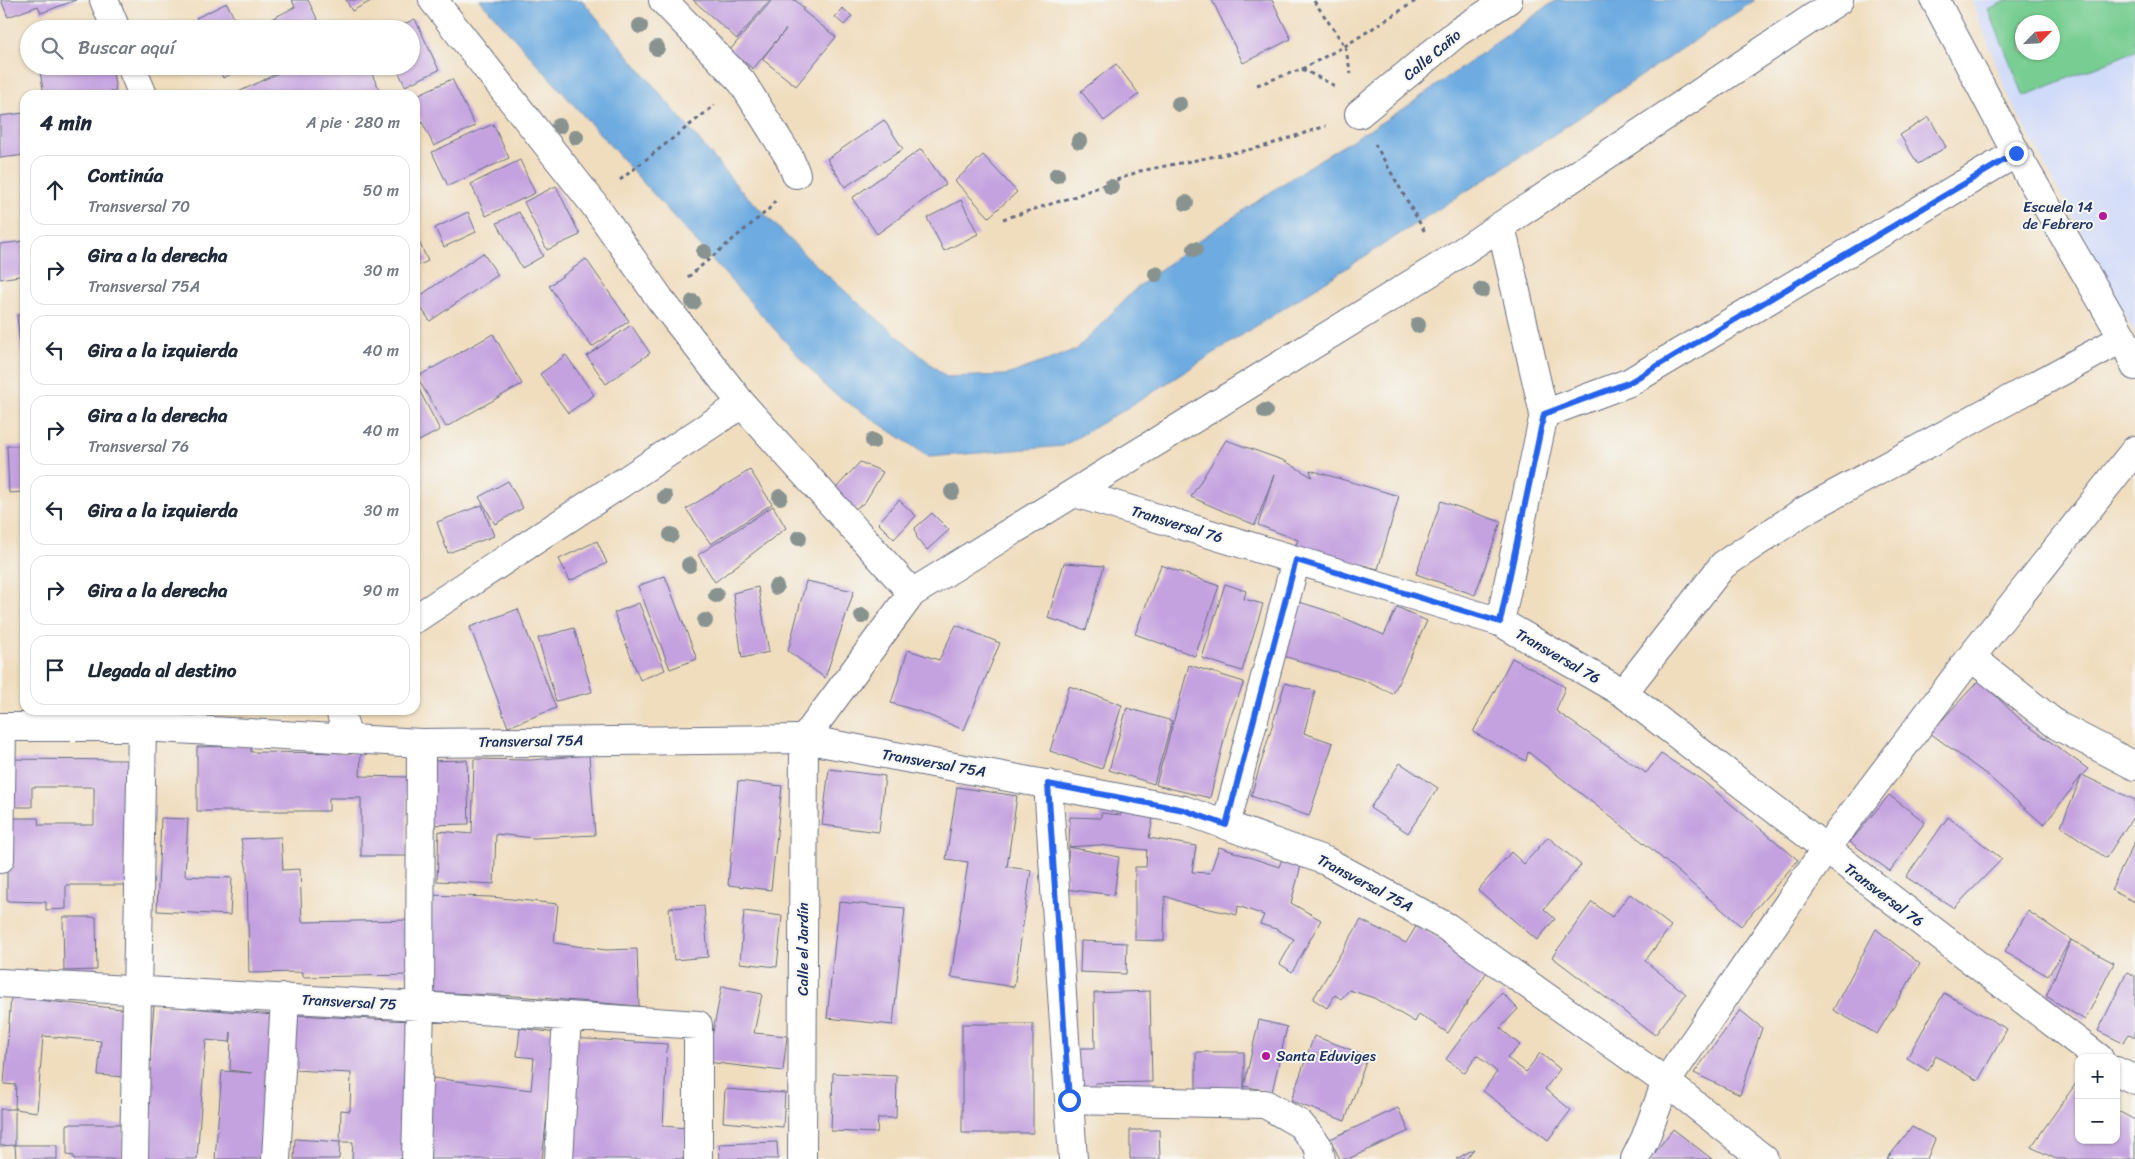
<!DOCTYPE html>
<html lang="es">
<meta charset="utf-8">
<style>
body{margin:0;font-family:Sriracha,sans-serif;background:#f2f2f3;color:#1f2937}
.controls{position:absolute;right:15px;bottom:15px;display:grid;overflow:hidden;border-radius:10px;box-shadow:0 1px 4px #0004}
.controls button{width:45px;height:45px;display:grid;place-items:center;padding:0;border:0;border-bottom:1px solid #e0e1e3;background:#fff;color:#1f2937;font:25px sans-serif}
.compass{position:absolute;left:2015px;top:15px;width:45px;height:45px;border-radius:50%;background:#fff;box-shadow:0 1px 4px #0004;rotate:65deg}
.stop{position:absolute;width:15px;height:15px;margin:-11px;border:4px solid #2563eb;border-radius:50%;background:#fff}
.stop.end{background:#2563eb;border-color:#fff;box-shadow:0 1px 5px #0008}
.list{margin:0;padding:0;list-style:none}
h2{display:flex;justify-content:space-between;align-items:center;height:65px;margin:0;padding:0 20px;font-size:21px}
h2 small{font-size:16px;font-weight:400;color:#747a83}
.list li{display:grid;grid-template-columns:32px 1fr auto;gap:15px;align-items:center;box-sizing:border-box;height:70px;margin:0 10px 10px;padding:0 10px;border:1px solid #e0e1e3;border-radius:15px}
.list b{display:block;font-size:19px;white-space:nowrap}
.list p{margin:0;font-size:16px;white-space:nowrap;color:#747a83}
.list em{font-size:16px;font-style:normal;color:#747a83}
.icon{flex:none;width:28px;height:28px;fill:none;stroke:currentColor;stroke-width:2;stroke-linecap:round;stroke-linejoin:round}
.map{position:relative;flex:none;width:2135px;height:1159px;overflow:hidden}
.search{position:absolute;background:#fff;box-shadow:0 1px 4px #0004;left:20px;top:20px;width:400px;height:55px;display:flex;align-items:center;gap:12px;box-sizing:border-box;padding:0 18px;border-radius:28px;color:#747a83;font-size:19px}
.panel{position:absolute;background:#fff;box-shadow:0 1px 4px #0004;left:20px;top:90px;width:400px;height:625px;border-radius:15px}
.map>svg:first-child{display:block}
</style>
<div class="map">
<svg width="2135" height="1159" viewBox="0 0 2135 1159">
<rect width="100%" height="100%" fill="#f6f6f2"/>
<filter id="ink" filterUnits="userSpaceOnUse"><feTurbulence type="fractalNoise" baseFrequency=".02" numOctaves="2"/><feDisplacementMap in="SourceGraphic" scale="10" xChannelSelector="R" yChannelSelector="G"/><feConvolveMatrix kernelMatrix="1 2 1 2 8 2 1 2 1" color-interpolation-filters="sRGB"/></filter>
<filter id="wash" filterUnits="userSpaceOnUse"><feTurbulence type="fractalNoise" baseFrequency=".0096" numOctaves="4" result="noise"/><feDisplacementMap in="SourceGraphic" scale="20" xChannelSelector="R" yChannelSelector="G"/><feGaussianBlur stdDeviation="1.12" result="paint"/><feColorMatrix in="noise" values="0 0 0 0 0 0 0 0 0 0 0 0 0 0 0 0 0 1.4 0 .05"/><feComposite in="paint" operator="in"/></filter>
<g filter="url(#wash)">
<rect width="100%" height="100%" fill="#f0ddbe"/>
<path fill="#d0daf9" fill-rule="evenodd" d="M 1971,0 L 2135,0 L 2135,333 L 2009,98 ZM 2022,22 L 2052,22 L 2052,52 L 2022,52 Z"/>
<path fill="#78ce92" stroke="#4a7e78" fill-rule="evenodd" d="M 2009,0 L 2135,0 L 2135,51 L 2024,96 L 1988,9 ZM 2022,22 L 2052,22 L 2052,52 L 2022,52 Z"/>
<path fill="#6dabe0" stroke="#446d9f" d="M 480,0 L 582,0 L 737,186 L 808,258 L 856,301 L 946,377 L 1007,375 L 1076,350 L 1135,289 L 1201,239 L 1308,167 L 1405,108 L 1556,0 L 1755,0 L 1529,151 L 1147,396 L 1063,446 L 929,457 L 828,389 Z"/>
<g id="blocks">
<path fill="#c4a1df" d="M 1,0 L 76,0 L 41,13 L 38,6 L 8,17 Z
M 292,0 L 308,0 L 322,29 L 257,29 L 256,27 L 295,7 Z
M 346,0 L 373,0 L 352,11 Z
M 693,0 L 770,0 L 737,39 Z
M 772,0 L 795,0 L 804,8 L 802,10 L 836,37 L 796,86 L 762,59 L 786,29 L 753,69 L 730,50 Z
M 1212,0 L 1272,0 L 1291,39 L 1243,63 Z
M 227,3 L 239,29 L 201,29 L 196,18 Z
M 842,8 L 852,16 L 844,25 L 835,17 Z
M 415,19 L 439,70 L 405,86 L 396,66 L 411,66 L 411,29 L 393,29 Z
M 1116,64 L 1139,94 L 1104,121 L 1081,91 Z
M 39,66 L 112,66 L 116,91 L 94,95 L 44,95 Z
M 218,66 L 248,66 L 223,78 Z
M 293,66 L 368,66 L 382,95 L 232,95 Z
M 452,79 L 475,126 L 434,146 L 415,108 L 415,96 Z
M 24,113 L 25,155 L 0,158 L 0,116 Z
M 1929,117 L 1946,147 L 1918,164 L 1900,135 Z
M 884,120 L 903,149 L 845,187 L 827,159 Z
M 493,124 L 509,158 L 448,186 L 432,152 Z
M 921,149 L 946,184 L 877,234 L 852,198 Z
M 983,155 L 1017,192 L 989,217 L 955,181 Z
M 520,160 L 535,193 L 486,216 L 471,184 Z
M 556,186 L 580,235 L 547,250 L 524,202 Z
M 961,200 L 978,234 L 944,251 L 927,218 Z
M 468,212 L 476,232 L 444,247 L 435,228 Z
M 519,212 L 543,256 L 522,268 L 497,223 Z
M 418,240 L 428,261 L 415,267 L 415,242 Z
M 25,241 L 25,275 L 0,279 L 0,244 Z
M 483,253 L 498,275 L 430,321 L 415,299 Z
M 586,259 L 629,321 L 592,347 L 549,286 Z
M 25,314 L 25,353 L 21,353 L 17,315 Z
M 631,325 L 650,353 L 606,384 L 587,356 Z
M 493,334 L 522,384 L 446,427 L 417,377 Z
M 566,355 L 594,395 L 568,413 L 540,374 Z
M 415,382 L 440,430 L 415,443 Z
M 1226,440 L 1285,461 L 1312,477 L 1310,470 L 1399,496 L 1378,569 L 1294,548 L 1298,540 L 1258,525 L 1274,475 L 1255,525 L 1191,497 Z
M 7,446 L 25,446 L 25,492 L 9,493 Z
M 860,462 L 883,472 L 865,502 L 851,512 L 835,489 Z
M 750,470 L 772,504 L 711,544 L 686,509 Z
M 508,481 L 523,508 L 495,524 L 479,497 Z
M 899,500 L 916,516 L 894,539 L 878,523 Z
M 1441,501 L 1501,522 L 1475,595 L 1416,574 Z
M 482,505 L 494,536 L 448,553 L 437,522 Z
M 773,506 L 786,528 L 715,582 L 698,555 Z
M 932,513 L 949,530 L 927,550 L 917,538 L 915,528 Z
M 597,541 L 607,563 L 570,581 L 559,559 Z
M 1064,563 L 1104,566 L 1086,630 L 1048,618 Z
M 1161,565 L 1219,586 L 1195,656 L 1135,634 Z
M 665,576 L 697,659 L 670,669 L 638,586 Z
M 806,581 L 854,591 L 825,678 L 788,651 Z
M 1225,584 L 1246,591 L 1244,599 L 1263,604 L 1242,671 L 1202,658 Z
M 758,587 L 769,652 L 742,658 L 733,593 Z
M 1296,601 L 1325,610 L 1384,635 L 1397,607 L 1427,621 L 1393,694 L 1363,680 L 1280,655 Z
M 639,603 L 665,670 L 640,680 L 614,613 Z
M 518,609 L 556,708 L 508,727 L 470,627 Z
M 956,625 L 1000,643 L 964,730 L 921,712 L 891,703 L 908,650 L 939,660 Z
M 574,628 L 592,692 L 556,701 L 538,638 Z
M 1512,658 L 1565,687 L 1556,711 L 1646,773 L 1661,754 L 1702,780 L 1798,860 L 1741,926 L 1649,847 L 1528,752 L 1526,761 L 1473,732 Z
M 1189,665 L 1244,682 L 1228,723 L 1210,798 L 1156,785 Z
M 1979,680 L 2023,722 L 2088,769 L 2082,775 L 2135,800 L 2135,814 L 2106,858 L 2061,826 L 2082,775 L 2044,825 L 1987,775 L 1930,733 Z
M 1285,683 L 1315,691 L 1304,733 L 1333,743 L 1309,816 L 1251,796 Z
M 1069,686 L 1122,705 L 1102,769 L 1050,751 Z
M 1127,708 L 1172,721 L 1154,784 L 1109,770 Z
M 251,746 L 251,752 L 361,753 L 360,776 L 407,777 L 407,856 L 361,856 L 361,798 L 329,798 L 329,811 L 197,811 L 197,747 Z
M 589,755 L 595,835 L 534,838 L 496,834 L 494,884 L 437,881 L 439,831 L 472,834 L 474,759 L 531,760 Z
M 3,759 L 129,760 L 129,885 L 66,885 L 66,909 L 46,910 L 46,902 L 7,901 L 7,818 L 38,818 L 39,825 L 94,825 L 94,787 L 32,787 L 32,807 L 3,807 Z
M 467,760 L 469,824 L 427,825 L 425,761 Z
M 1400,763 L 1438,788 L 1408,833 L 1370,808 Z
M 829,769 L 885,776 L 879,832 L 822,825 Z
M 738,781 L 782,786 L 771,890 L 728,885 Z
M 957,787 L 1017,796 L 1007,867 L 1031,870 L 1014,987 L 951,977 L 968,862 L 946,859 Z
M 1889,795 L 1925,822 L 1890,871 L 1850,842 Z
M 1124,802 L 1155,808 L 1149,838 L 1196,846 L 1192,872 L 1210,873 L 1219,847 L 1279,867 L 1283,856 L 1302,862 L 1291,903 L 1321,920 L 1292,972 L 1280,964 L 1294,939 L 1276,929 L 1260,924 L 1264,915 L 1238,906 L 1237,915 L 1187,904 L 1165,896 L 1164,941 L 1135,940 L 1135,867 L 1146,867 L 1147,850 L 1098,845 L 1069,847 L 1070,817 L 1101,818 L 1101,813 L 1121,815 Z
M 1948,817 L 2002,859 L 1954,908 L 1906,877 Z
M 161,818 L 188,819 L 185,876 L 232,878 L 230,915 L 157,911 Z
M 281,837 L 283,870 L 300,869 L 302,922 L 410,920 L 410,975 L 303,977 L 303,972 L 249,973 L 247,871 L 241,839 Z
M 1548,837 L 1581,865 L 1544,909 L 1555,919 L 1537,940 L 1478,890 L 1511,852 L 1524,864 Z
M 2135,841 L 2135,902 L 2111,890 Z
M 1069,847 L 1119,857 L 1114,895 L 1065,889 Z
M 1630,894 L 1671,926 L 1645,961 L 1686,994 L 1655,1035 L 1552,957 L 1592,902 L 1612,917 Z
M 428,895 L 491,897 L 558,904 L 554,943 L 606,950 L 637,949 L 639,1006 L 516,996 L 427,992 Z
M 839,902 L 905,908 L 893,1025 L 827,1018 Z
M 704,906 L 708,957 L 674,960 L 669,908 Z
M 744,911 L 782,916 L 777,967 L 740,963 Z
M 2028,911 L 2071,940 L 2114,963 L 2085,1020 L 2046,996 L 2071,940 L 2048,976 L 2005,951 Z
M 63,917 L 96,917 L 97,970 L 64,971 Z
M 1361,920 L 1406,943 L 1417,925 L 1488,970 L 1448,1033 L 1419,1014 L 1415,1022 L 1374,998 L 1349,990 L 1341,999 L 1335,995 L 1327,1008 L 1313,999 Z
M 1876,929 L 1920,964 L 1877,1034 L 1833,1010 Z
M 1081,941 L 1127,943 L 1126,974 L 1080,972 Z
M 2127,972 L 2135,976 L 2135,1037 L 2129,1034 L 2123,1043 L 2098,1031 Z
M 722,986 L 762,994 L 754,1033 L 787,1036 L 783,1071 L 707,1062 Z
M 1150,991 L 1152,1082 L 1095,1083 L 1096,1092 L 1076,1091 L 1076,1048 L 1095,1048 L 1094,993 Z
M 1502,993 L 1518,1009 L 1500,1028 L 1520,1045 L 1507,1058 L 1526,1072 L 1540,1053 L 1560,1069 L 1545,1089 L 1571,1110 L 1548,1140 L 1483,1091 L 1497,1072 L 1477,1055 L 1465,1073 L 1446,1059 L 1465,1033 Z
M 1944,993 L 2007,1029 L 1978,1081 L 1936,1056 L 1928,1071 L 1907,1058 Z
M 11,997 L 131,1010 L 126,1077 L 98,1075 L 101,1041 L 43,1036 L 37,1112 L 15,1109 L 15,1145 L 0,1146 L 0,1109 L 15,1109 L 16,1085 L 4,1084 Z
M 154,1005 L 274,1015 L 263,1159 L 215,1159 L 222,1071 L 252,1073 L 230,1070 L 231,1032 L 230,1042 L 206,1040 L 197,1159 L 142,1159 Z
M 1740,1010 L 1762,1028 L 1740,1095 L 1694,1073 Z
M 295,1015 L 410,1021 L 403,1159 L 352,1159 L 353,1142 L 340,1142 L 339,1159 L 294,1159 L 295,1139 L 340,1142 L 341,1110 L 350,1111 L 351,1073 L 293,1070 Z
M 1259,1020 L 1287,1027 L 1272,1092 L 1244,1086 Z
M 962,1024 L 1033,1024 L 1033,1133 L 962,1133 Z
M 520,1028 L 556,1033 L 542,1159 L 423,1159 L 433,1078 L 531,1090 L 534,1058 L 517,1056 Z
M 1314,1036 L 1368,1056 L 1345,1121 L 1291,1101 Z
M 571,1038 L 667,1044 L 663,1126 L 686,1128 L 684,1159 L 565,1159 Z
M 1196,1052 L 1244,1052 L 1244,1095 L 1196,1094 Z
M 833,1073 L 897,1076 L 896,1118 L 878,1118 L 877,1133 L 831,1131 Z
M 2079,1079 L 2079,1140 L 2116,1140 L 2116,1110 L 2135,1120 L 2135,1159 L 2056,1159 L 2031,1147 Z
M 725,1089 L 785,1093 L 783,1127 L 723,1122 Z
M 1398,1108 L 1409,1131 L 1348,1159 L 1340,1159 L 1330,1139 Z
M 67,1124 L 123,1124 L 122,1159 L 74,1159 L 74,1156 L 67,1155 Z
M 1912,1127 L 1935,1139 L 1927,1159 L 1887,1159 Z
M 1673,1129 L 1712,1159 L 1650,1159 Z
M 1130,1130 L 1159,1130 L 1160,1159 L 1130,1159 Z
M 777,1142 L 778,1159 L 720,1159 L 719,1144 Z
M 15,1145 L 57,1145 L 57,1159 L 16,1159 Z
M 1474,1149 L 1466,1159 L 1456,1159 Z"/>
</g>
</g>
<g filter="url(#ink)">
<use href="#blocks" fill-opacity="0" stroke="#666c80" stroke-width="1"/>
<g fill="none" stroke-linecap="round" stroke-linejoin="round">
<g stroke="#666c80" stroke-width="30">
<path id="street" d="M 104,0 L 116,29
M 433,0 L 593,203 L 660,299 L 742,404 L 912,593
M 663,0 L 742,82 L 789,157 L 796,174
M 1935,0 L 2016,153 L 2123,338 L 2135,366
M 131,66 L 143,95
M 1359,114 L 1458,32 L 1508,0
M 1544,414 L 1630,382 L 2016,153
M 1075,493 L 1500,622 L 1623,693 L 2099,1058
M 415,619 L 742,404
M 1500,622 L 1544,414 L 1501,226
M 1971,657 L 2058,726 L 2135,766
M 1623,693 L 1723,565 L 1804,511 L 2123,338
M 340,710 L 348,739
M 1048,784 L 1073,1159
M 1226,825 L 1296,560
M 0,859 L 2,727
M 0,983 L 420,1006 L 698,1025 L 698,1159
M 2116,1071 L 2135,1080
M 1069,1100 L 1265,1104 L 1300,1124 L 1318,1146 L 1321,1159
M 134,1159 L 142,727
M 276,1159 L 285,998
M 416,1159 L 420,1006 L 421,743
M 559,1159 L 567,1017
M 802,1159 L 804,739 L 912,593 L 1442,265 L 1839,0
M 1635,1159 L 1645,1139 L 1666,1082 L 1825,850 L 1971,657 L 2135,450"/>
</g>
<g stroke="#666c80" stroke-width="30">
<path id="secondary" d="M 0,727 L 142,727 L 421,743 L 804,739 L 1184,810 L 1326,861 L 1447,927 L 1666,1082 L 1764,1159"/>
</g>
<path stroke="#666c80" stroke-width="3" stroke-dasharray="4 4" stroke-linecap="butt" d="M 1314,1 L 1345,46 L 1351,74
M 1302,69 L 1345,46 L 1417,0
M 1257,85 L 1302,69 L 1337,87
M 1375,144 L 1426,234
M 620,180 L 715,105
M 1003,219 L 1073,197 L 1140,171 L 1262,147 L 1326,126
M 688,277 L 768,210 L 775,201"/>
<use href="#street" stroke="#fff" stroke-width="28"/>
<use href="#secondary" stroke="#fff" stroke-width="28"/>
</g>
<g fill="#889390">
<circle cx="640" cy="26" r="8"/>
<circle cx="657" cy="48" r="8"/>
<circle cx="1179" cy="104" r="8"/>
<circle cx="559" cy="126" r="8"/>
<circle cx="576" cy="137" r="8"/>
<circle cx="1079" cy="141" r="8"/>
<circle cx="1057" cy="175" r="8"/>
<circle cx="1111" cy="187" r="8"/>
<circle cx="1186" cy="203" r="8"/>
<circle cx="1195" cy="249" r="8"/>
<circle cx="704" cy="252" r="8"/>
<circle cx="1156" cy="274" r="8"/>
<circle cx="1482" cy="290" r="8"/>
<circle cx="693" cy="302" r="8"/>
<circle cx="1418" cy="325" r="8"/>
<circle cx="1265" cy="411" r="8"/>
<circle cx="873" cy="441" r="8"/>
<circle cx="952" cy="492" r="8"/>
<circle cx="665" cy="497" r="8"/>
<circle cx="780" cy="497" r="8"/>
<circle cx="671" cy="535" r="8"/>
<circle cx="799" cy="538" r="8"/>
<circle cx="689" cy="565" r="8"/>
<circle cx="776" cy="587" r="8"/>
<circle cx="716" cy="595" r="8"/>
<circle cx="862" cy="616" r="8"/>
<circle cx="705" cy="621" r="8"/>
</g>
</g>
<g fill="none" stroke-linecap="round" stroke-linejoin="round" filter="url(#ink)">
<path stroke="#2563eb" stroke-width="6" d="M 1069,1100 L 1048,784 L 1184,810 L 1226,825 L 1296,560 L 1500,622 L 1544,414 L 1630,382 L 2016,153"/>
</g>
<g fill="#b5179e" stroke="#f6f6f2" stroke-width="2">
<circle cx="2103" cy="216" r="5"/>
<circle cx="1266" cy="1056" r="5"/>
</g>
<g text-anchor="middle" stroke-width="4" stroke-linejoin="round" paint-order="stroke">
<g font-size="15" fill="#1b2f5e" stroke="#f6f6f2">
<text transform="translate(1432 55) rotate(-40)" y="5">Calle Caño</text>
<text transform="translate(1177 524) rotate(17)" y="5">Transversal 76</text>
<text transform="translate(1558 656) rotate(30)" y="5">Transversal 76</text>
<text transform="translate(531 741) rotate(-1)" y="5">Transversal 75A</text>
<text transform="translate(934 763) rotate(10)" y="5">Transversal 75A</text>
<text transform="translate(1365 883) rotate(28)" y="5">Transversal 75A</text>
<text transform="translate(1884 895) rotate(37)" y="5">Transversal 76</text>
<text transform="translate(803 949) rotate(-90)" y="5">Calle el Jardín</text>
<text transform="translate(349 1002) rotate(3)" y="5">Transversal 75</text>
</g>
<g font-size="15" fill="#1b2f5e" stroke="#f6f6f2" text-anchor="end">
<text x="2093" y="212">Escuela 14<tspan x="2093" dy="17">de Febrero</tspan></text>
<text x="1276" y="1061" text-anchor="start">Santa Eduviges</text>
</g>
</g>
</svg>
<div class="controls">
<button>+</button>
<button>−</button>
</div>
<svg class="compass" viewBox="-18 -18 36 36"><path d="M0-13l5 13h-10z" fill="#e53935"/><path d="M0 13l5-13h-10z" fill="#747a83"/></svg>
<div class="stop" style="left:1069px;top:1100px"></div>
<div class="stop end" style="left:2016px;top:153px"></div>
<div class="search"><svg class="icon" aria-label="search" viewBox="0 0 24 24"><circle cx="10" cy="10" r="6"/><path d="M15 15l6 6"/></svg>Buscar aquí</div>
<section class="panel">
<h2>4 min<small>A pie · 280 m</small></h2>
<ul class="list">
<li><svg class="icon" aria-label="ahead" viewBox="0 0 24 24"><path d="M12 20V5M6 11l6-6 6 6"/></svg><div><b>Continúa</b><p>Transversal 70</p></div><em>50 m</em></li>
<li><svg class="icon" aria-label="right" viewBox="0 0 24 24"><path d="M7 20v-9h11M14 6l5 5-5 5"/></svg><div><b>Gira a la derecha</b><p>Transversal 75A</p></div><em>30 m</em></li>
<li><svg class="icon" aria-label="left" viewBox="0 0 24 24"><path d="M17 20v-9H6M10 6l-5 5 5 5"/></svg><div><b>Gira a la izquierda</b></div><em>40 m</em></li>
<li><svg class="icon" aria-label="right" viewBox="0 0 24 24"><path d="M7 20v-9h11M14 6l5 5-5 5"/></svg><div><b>Gira a la derecha</b><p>Transversal 76</p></div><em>40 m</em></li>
<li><svg class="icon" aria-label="left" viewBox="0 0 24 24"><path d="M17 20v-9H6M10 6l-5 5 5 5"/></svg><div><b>Gira a la izquierda</b></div><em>30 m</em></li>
<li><svg class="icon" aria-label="right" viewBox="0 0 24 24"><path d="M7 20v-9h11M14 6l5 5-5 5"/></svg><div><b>Gira a la derecha</b></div><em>90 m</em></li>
<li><svg class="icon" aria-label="arrive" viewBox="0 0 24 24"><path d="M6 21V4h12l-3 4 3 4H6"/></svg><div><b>Llegada al destino</b></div></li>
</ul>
</section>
</div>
